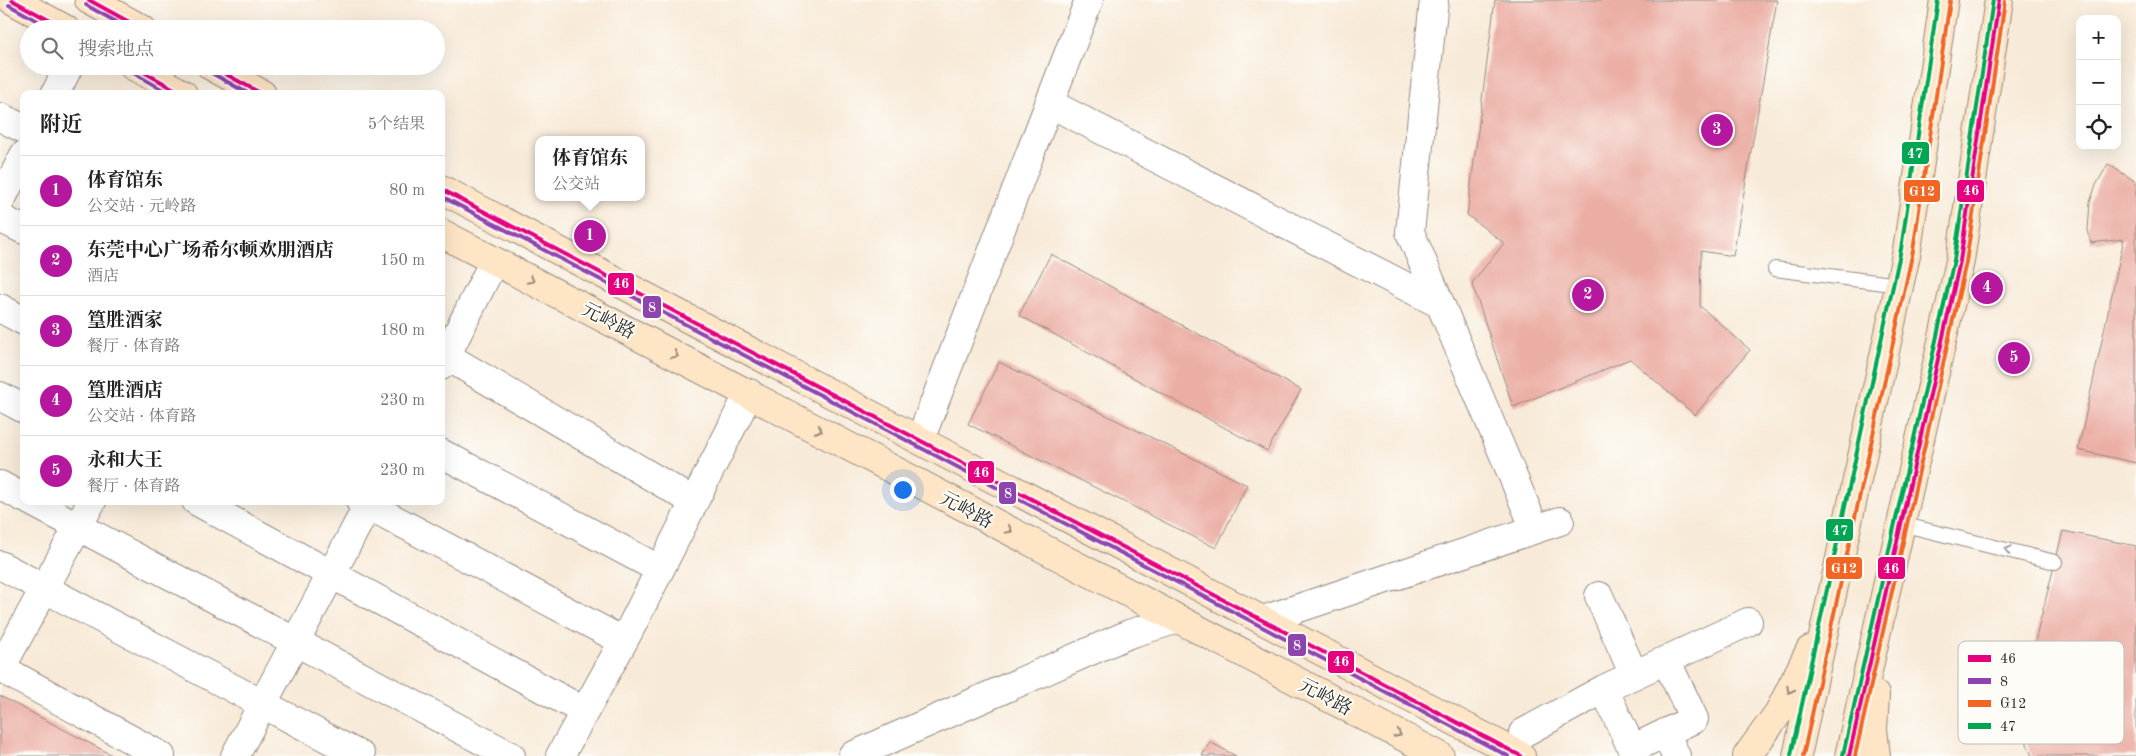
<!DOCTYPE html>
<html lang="zh">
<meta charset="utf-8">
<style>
body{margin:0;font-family:"Old Standard TT","Noto Serif SC",serif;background:#f6f6f6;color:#222}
.controls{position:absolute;right:15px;top:15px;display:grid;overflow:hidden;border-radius:10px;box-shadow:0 5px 20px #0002}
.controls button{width:45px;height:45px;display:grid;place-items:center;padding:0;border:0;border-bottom:1px solid #e0e0e0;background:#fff;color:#222;font:25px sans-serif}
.you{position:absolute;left:902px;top:489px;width:18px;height:18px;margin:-12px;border:4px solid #fff;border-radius:50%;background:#1a73e8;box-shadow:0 0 0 8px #1a73e833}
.badge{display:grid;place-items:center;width:32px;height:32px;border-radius:50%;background:#b5179e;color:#fff;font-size:16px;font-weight:700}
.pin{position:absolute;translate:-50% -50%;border:2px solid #fff;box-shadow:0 1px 5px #0006}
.popup{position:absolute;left:535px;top:136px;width:110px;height:65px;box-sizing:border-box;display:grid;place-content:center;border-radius:10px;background:#fff;filter:drop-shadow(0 1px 4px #0005);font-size:16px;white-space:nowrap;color:#767676}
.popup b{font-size:19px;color:#222}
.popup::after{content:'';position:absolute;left:50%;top:100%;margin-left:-10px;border:10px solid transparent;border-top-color:#fff}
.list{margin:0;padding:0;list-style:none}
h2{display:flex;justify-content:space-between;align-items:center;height:65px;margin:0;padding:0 20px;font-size:21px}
h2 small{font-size:16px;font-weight:400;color:#767676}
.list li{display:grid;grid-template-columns:32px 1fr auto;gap:15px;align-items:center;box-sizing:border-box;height:70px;padding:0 20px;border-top:1px solid #e0e0e0}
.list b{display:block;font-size:19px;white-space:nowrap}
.list p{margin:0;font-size:16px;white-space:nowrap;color:#767676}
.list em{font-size:16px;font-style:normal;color:#767676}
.icon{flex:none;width:28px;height:28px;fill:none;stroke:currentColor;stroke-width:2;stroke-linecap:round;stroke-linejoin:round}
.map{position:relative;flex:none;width:2136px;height:756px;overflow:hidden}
.search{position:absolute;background:#fff;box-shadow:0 5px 20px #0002;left:20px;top:20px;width:425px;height:55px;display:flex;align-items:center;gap:12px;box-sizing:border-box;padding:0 18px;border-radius:28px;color:#767676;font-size:19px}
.panel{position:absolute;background:#fff;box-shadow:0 5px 20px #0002;left:20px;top:90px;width:425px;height:415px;border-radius:10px}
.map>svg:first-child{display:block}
</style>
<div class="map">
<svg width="2136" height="756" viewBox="0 0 2136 756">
<rect width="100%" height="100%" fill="#fdfcf7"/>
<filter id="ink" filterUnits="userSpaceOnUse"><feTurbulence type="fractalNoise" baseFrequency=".02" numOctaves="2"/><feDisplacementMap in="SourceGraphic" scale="10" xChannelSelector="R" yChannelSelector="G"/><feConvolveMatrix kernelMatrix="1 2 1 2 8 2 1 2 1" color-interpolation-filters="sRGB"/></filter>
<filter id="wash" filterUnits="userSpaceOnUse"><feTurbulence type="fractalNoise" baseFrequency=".0096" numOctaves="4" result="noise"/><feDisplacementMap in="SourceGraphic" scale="20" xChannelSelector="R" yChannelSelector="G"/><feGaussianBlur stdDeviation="1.12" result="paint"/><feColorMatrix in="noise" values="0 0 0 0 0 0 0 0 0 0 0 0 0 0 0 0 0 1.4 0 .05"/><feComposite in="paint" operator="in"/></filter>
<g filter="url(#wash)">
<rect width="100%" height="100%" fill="#f8ead8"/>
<g id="blocks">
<path fill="#ebaea4" d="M 1495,0 L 1777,0 L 1733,256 L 1701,251 L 1700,306 L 1750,350 L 1695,415 L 1630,359 L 1513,407 L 1472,283 L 1504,243 L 1467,215 Z
M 2108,164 L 2136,182 L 2136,463 L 2078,450 L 2124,239 L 2091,243 L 2088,230 L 2090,202 L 2096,185 Z
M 1051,254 L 1301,390 L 1267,451 L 1019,315 Z
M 999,362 L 1247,485 L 1216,548 L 968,424 Z
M 2063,531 L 2136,546 L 2136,756 L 2032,756 L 2027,744 L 2024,685 Z
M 0,696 L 114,756 L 0,756 Z
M 1210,742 L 1236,756 L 1202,756 Z"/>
</g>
</g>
<g filter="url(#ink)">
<use href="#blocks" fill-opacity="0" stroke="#928a82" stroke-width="1"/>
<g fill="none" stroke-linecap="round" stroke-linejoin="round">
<g stroke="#928a82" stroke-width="16">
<path id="lane" d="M 1775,269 L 1899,285
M 1901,524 L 2055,562"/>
</g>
<g stroke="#928a82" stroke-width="30">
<path id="street" d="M 1434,0 L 1410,232 L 1535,529
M 55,94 L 69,66
M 1049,103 L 1440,304
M 0,117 L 24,129
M 0,202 L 24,155
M 0,218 L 24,230
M 0,308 L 24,321
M 441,353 L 693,501
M 441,366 L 494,261
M 0,396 L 24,409
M 920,440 L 1089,0
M 441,453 L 659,569
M 0,485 L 24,498
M 30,501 L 511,756
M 196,501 L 584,711
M 360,501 L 623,641
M 0,565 L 361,756
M 1599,596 L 1634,675
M 1263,620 L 1560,521
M 1666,660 L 1694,719 L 1632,749 L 1604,689 Z
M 1666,660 L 1748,622
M 0,668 L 161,756
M 1,668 L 92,501
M 1523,733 L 1604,689
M 1665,733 L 1676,756
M 235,756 L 370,501
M 560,756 L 629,631 L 749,393
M 852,756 L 1129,634 L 1178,619"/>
</g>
<g stroke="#928a82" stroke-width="30">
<path id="secondary" d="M 12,0 L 65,29
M 89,0 L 142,29
M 133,66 L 183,94
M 211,66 L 262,94
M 441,189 L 1521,756
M 441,233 L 1440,756
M 1875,695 L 1873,729 L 1876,756
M 1747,756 L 1779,712 L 1810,650
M 1797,756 L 1907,250 L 1944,0
M 1849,756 L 1960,261 L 1999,0"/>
</g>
<use href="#lane" stroke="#fff" stroke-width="14"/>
<use href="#street" stroke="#fff" stroke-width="28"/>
<use href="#secondary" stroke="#fee5c5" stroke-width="28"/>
<g stroke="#fdfcf7" stroke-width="8">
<path id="bus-1" d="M 12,0 L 65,29
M 89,0 L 142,29
M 133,66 L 183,94
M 211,66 L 262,94
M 441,189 L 1521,756
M 1849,756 L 1960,261 L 1999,0"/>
</g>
<g stroke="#fdfcf7" stroke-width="8">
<path id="bus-2" d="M 9,5 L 52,29
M 86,5 L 129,29
M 130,71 L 170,94
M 208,71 L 249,94
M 441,196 L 1508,756"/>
</g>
<g stroke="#fdfcf7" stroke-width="8">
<path id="bus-3" d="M 1803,756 L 1913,251 L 1950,1
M 1855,756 L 1966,262 L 2005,1"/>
</g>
<g stroke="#fdfcf7" stroke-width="8">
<path id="bus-4" d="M 1791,755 L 1901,249 L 1938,0
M 1843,755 L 1954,260 L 1993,0"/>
</g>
<use href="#bus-1" stroke="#e5007d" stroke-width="4"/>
<use href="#bus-2" stroke="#8e44ad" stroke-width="4"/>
<use href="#bus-3" stroke="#f26522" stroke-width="4"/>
<use href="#bus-4" stroke="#00a651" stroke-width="4"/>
</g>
<defs><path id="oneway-chevron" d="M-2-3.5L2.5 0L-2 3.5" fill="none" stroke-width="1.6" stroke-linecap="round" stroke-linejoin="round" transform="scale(1.25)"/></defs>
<g stroke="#948878">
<use href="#oneway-chevron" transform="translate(531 280) rotate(27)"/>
<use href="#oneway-chevron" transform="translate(675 355) rotate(27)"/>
<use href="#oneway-chevron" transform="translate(819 430) rotate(28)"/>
<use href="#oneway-chevron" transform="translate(1009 530) rotate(28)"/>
<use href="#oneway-chevron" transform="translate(1790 690) rotate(117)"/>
<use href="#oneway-chevron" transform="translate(1398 734) rotate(27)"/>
</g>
<use stroke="#a0a0a0" href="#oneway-chevron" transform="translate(2008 550) rotate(-166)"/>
</g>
<g text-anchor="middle" stroke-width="4" stroke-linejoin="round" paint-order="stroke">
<g font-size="19" fill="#2b2b2b" stroke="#fdfcf7">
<text transform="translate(609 320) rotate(27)" y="7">元岭路</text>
<text transform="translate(967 509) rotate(28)" y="7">元岭路</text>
<text transform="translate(1326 696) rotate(28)" y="7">元岭路</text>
</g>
</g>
<rect x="1958" y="641" width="166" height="103" rx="8" fill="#fdfcf7" stroke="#bebdba" stroke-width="1"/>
<rect x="1968" y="655" width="23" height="7" fill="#e5007d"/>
<rect x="1968" y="678" width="23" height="6" fill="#8e44ad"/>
<rect x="1968" y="700" width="23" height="7" fill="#f26522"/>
<rect x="1968" y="723" width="23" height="6" fill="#00a651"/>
<g font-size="14" fill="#2b2b2b">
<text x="2000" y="663">46</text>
<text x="2000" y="686">8</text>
<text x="2000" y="708">G12</text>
<text x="2000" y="731">47</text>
</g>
<g stroke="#fdfcf7" stroke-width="2">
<rect x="1901" y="141" width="29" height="24" rx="5" fill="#00a651"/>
<rect x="1956" y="179" width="29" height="24" rx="5" fill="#e5007d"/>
<rect x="1903" y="179" width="38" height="24" rx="5" fill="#f26522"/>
<rect x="607" y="272" width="28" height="24" rx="5" fill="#e5007d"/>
<rect x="642" y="295" width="20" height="24" rx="5" fill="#8e44ad"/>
<rect x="967" y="460" width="28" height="24" rx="5" fill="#e5007d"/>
<rect x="998" y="481" width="19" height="24" rx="5" fill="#8e44ad"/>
<rect x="1825" y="518" width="29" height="24" rx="5" fill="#00a651"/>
<rect x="1877" y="556" width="29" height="24" rx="5" fill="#e5007d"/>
<rect x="1825" y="556" width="38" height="24" rx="5" fill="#f26522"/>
<rect x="1287" y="633" width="20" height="24" rx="5" fill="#8e44ad"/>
<rect x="1327" y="650" width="28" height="24" rx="5" fill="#e5007d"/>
</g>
<g font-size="14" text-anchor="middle" font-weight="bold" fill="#fff">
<text x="1915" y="158">47</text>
<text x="1971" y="195">46</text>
<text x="1922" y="196">G12</text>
<text x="621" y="288">46</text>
<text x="652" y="312">8</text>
<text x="981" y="477">46</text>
<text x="1008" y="498">8</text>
<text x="1840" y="535">47</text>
<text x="1891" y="573">46</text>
<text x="1844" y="573">G12</text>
<text x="1297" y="650">8</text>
<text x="1341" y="666">46</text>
</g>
</svg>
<div class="controls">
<button>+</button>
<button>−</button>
<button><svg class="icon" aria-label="locate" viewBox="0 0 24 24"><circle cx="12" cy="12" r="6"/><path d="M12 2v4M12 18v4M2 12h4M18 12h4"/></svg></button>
</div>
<div class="you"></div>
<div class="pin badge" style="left:590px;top:236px">1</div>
<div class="popup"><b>体育馆东</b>公交站</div>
<div class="pin badge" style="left:1588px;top:295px">2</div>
<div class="pin badge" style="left:1717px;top:130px">3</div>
<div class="pin badge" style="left:1987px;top:288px">4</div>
<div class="pin badge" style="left:2014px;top:358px">5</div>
<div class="search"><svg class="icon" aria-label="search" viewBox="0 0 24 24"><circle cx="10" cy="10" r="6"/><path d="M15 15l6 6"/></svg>搜索地点</div>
<section class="panel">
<h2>附近<small>5个结果</small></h2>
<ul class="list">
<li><span class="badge">1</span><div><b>体育馆东</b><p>公交站 · 元岭路</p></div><em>80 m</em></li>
<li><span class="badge">2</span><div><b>东莞中心广场希尔顿欢朋酒店</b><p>酒店</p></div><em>150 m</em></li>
<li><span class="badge">3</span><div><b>篁胜酒家</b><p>餐厅 · 体育路</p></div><em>180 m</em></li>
<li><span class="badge">4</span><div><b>篁胜酒店</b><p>公交站 · 体育路</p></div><em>230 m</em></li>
<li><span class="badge">5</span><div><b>永和大王</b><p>餐厅 · 体育路</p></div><em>230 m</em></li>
</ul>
</section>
</div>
